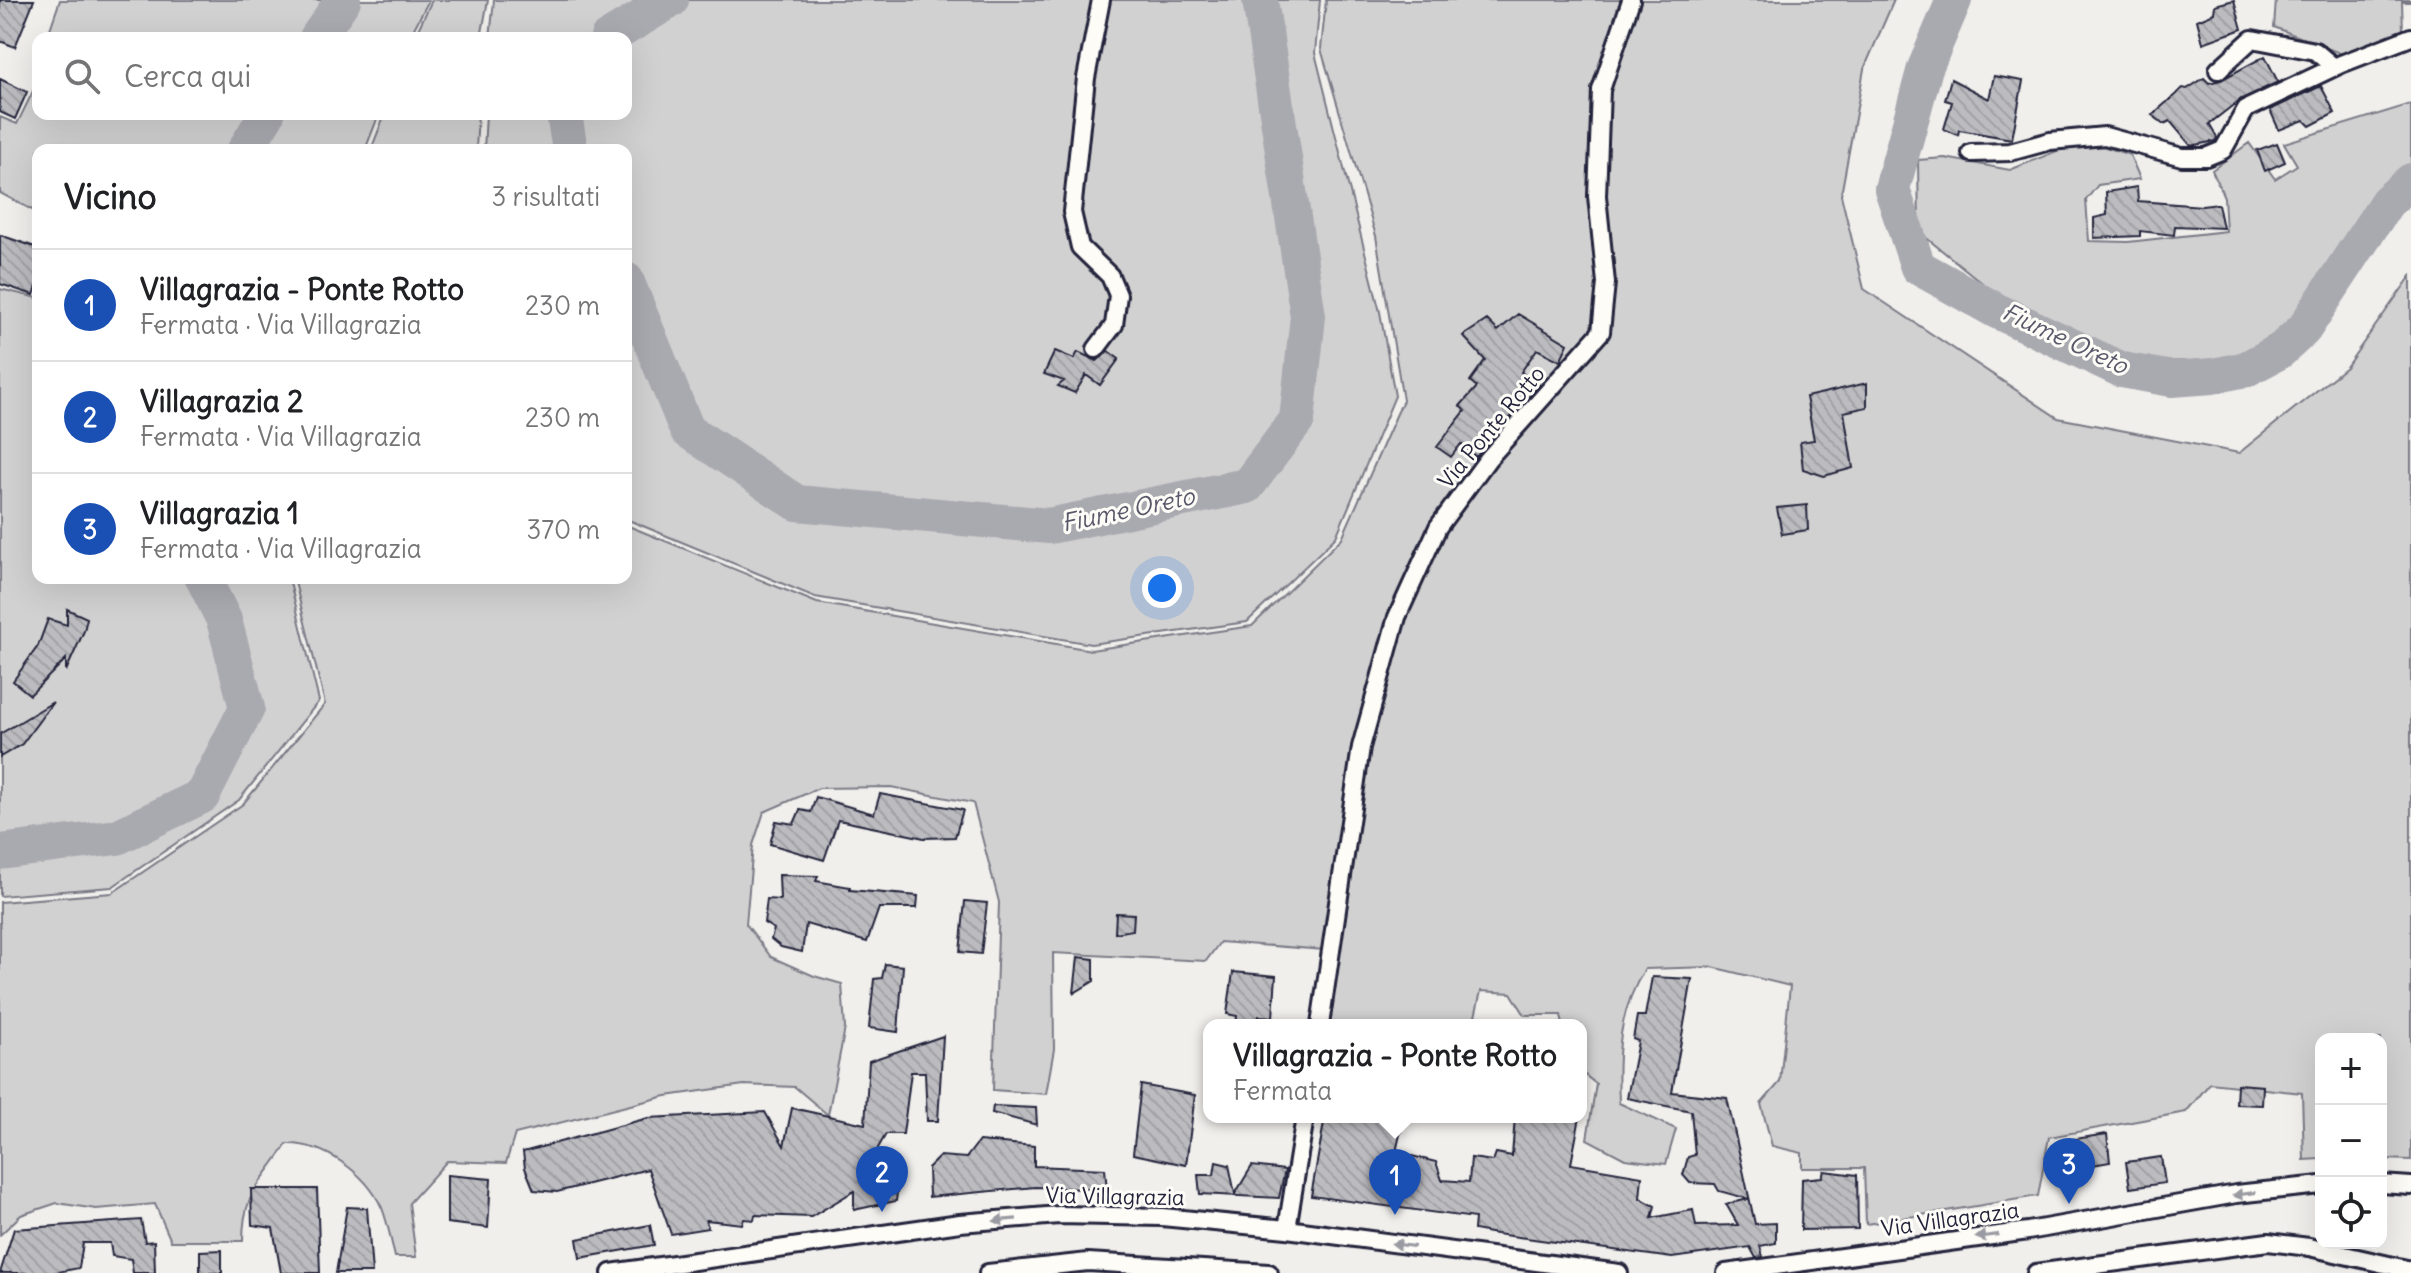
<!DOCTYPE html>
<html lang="it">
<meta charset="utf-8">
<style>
body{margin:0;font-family:Delius,sans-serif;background:#f2f2f2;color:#202124}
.controls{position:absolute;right:24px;bottom:24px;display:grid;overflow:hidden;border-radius:16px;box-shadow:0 8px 32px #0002}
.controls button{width:72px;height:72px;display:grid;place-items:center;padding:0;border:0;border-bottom:2px solid #e0e0e0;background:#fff;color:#202124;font:40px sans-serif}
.you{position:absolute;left:1162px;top:588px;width:28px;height:28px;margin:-20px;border:6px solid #fff;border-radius:50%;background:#1a73e8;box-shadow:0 0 0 12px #1a73e833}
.badge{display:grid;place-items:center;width:52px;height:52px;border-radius:50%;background:#7c3aed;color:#fff;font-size:26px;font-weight:700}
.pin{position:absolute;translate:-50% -66px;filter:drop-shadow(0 2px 4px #0008)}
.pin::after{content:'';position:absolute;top:42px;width:28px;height:24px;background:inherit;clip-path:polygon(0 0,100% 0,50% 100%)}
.popup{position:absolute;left:1203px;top:1019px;width:384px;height:104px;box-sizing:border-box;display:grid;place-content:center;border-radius:16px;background:#fff;filter:drop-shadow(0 2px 6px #0005);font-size:26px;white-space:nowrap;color:#757577}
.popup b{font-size:30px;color:#202124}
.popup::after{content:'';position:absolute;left:50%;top:100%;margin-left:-16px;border:16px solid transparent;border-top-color:#fff}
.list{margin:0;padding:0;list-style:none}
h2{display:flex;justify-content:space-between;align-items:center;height:104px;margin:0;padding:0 32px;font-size:34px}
h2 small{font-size:26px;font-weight:400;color:#757577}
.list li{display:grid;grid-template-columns:52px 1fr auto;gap:24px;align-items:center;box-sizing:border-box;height:112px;padding:0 32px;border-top:2px solid #e0e0e0}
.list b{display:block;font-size:30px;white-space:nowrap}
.list p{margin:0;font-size:26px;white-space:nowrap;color:#757577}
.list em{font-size:26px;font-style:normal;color:#757577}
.icon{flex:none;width:44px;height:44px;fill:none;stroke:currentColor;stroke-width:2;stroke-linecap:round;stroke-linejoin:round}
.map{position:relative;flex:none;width:2411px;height:1273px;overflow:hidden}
.search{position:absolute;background:#fff;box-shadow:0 8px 32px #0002;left:32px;top:32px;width:600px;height:88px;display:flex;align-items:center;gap:20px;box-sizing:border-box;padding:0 28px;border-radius:16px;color:#757577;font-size:30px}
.panel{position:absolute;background:#fff;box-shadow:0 8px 32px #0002;left:32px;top:144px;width:600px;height:440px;border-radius:16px}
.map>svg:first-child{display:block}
</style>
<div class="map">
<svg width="2411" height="1273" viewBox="0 0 2411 1273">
<defs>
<pattern id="building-back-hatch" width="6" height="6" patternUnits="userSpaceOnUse" patternTransform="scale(2)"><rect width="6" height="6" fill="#bcbcc0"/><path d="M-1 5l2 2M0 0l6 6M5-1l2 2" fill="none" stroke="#a1a1a6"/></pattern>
</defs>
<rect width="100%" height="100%" fill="#f0efec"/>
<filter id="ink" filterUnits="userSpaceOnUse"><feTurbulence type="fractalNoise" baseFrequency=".0125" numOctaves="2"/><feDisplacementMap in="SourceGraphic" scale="16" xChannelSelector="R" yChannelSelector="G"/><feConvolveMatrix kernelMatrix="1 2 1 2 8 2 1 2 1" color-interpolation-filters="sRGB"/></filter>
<g filter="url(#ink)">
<path fill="#d2d1d1" stroke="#7a7a86" stroke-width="2" d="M 60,0 L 429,0 L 409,38 L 47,38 Z
M 432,0 L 488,0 L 481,38 L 414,38 Z
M 494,0 L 1320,0 L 1315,53 L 1380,312 L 1395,396 L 1336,537 L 1247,622 L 1091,644 L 815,597 L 626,519 L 626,150 L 484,150 L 486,114 L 626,114 L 626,38 L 490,38 Z
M 1326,0 L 1894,0 L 1864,69 L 1841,195 L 1864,289 L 2058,418 L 2239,453 L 2346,367 L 2411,276 L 2411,1160 L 2381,1159 L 2381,1039 L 2321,1039 L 2321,1159 L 2304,1160 L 2302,1093 L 2210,1083 L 2186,1112 L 2049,1137 L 2038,1196 L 1866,1224 L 1864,1168 L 1802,1168 L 1802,1153 L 1772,1146 L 1761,1104 L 1780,1082 L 1790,986 L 1712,967 L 1645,969 C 1618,1011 1617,1054 1619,1103 L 1676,1129 L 1666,1164 L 1625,1159 L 1587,1139 L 1596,1084 L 1581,1072 L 1581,1025 L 1563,1025 L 1561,1015 L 1525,1015 L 1511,993 L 1481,991 L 1473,1025 L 1328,1025 L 1334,968 L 1325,950 L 1220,942 L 1206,961 L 1053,953 L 1054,1049 L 1046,1094 L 993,1090 L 999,902 L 973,803 L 891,787 L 819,788 L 764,812 L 753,845 L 746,924 L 771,957 L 814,976 L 842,984 L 845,1028 L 828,1115 L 795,1087 L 744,1085 L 666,1096 L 515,1134 L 506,1163 L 447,1161 L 409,1203 L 416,1257 L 395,1257 C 391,1241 388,1223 382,1208 C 366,1173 324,1143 287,1144 C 262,1183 243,1191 243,1241 L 171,1241 L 155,1204 L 96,1209 L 57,1203 L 21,1215 L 0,1235 L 0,902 L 112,893 L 243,804 L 325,704 L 294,578 L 626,578 L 626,525 L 817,603 L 1091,650 L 1252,626 L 1342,538 L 1403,400 L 1376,236 L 1321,49 Z
M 2276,0 L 2411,0 L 2411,2 L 2402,2 L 2403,31 L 2342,54 L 2274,27 Z
M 38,81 L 38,114 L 379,114 L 365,150 L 38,150 L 38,213 L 0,193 L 0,117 L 17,124 Z
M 2411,104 L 2411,167 L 2357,233 L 2294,323 L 2230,360 L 2152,362 L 2082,338 L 1996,294 L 1919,232 L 1918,160 L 1945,158 L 2010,170 L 2084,140 L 2130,155 L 2140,179 L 2098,185 L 2086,200 L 2089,241 L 2128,242 L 2226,231 L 2224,197 L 2212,170 L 2249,143 L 2275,179 L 2297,165 L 2284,143 Z
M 385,114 L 478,114 L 476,150 L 371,150 Z
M 0,289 L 38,298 L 38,578 L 289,578 L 319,701 L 239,800 L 112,887 L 0,896 Z"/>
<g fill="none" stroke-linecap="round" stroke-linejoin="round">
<path stroke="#a9a9b0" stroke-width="36" d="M 1954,0 L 1925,68 L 1892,189 L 1918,267 L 1997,311 L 2122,370 L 2172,379 L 2213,376 L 2246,369 L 2280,351 L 2304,329 L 2387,202 L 2411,181
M 317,38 L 343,0
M 608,38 L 671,0
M 564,114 L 570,150
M 245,150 L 267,114
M 626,280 L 687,430 L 797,503 L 1049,526 L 1247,486 L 1297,420 L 1308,316 L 1260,0
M 0,852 L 117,837 L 202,796 L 247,708 L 224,620 L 203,578"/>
</g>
<path fill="url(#building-back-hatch)" stroke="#22223b" stroke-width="2" d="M 0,0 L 34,0 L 15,47 L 0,41 Z
M 2234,0 L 2242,29 L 2203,43 L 2197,20 L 2214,13 L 2215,5 Z
M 2265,56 L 2278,82 L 2241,99 L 2209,124 L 2217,138 L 2215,141 L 2191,146 L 2170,121 L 2164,124 L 2152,115 L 2183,88 L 2187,89 L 2204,78 L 2209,83 L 2221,80 Z
M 1994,76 L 2023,81 L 2012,139 L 1959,130 L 1958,135 L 1944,129 L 1952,102 L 1945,100 L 1951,79 L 1989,99 Z
M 0,79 L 27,92 L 15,119 L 0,112 Z
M 2321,86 L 2335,113 L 2310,126 L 2304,120 L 2279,130 L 2270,110 Z
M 2277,143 L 2285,162 L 2265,171 L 2257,150 Z
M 2137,187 L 2138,201 L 2202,206 L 2218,204 L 2223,228 L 2175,226 L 2174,235 L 2140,231 L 2140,236 L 2094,238 L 2094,218 L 2107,215 L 2106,192 Z
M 0,235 L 38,248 L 38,284 L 34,295 L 0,284 Z
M 1518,314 L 1568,344 L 1560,361 L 1537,349 L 1521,372 L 1539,385 L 1476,457 L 1461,444 L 1451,457 L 1437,447 L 1465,411 L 1460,406 L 1477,387 L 1470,381 L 1485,360 L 1463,336 L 1487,320 L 1498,331 Z
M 1055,351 L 1074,359 L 1078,352 L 1097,361 L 1108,351 L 1119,359 L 1100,385 L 1086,375 L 1075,393 L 1058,386 L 1064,381 L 1044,374 Z
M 1867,383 L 1867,407 L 1844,412 L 1853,468 L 1824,476 L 1803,469 L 1800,442 L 1814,440 L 1806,397 Z
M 1807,505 L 1808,530 L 1782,534 L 1777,508 Z
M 67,609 L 87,618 L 84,631 L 66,671 L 66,659 L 30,695 L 13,681 L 38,646 L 48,619 L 67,625 Z
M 53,702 L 22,744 L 0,757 L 0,734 Z
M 880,794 L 963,810 L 955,837 L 924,838 L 838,820 L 824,860 L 770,844 L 776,821 L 794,824 L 800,810 L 811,812 L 816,797 L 874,814 Z
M 779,875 L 818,876 L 816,881 L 850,887 L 850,890 L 918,896 L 917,908 L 879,908 L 867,942 L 806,924 L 802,952 L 781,947 L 771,939 L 774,929 L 764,923 L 767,899 L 780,900 Z
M 965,901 L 987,903 L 981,954 L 960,952 Z
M 1116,913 L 1134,914 L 1133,930 L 1115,933 Z
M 1078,957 L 1094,959 L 1094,981 L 1074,993 Z
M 885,964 L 903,966 L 898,1032 L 869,1028 L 874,979 L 882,978 Z
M 1233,972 L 1276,976 L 1273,1017 L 1259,1016 L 1256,1025 L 1236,1025 L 1237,1016 L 1227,1014 Z
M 1652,977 L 1692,979 L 1672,1092 L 1727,1098 L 1755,1224 L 1776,1223 L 1776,1243 L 1760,1246 L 1763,1257 L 1756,1258 L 1750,1247 L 1672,1258 L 1496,1234 L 1474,1230 L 1475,1218 L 1311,1196 L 1325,1117 L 1404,1117 L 1396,1152 L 1436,1162 L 1442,1180 L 1469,1182 L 1471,1158 L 1493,1161 L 1496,1153 L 1512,1156 L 1515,1117 L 1580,1117 L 1571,1164 L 1642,1176 L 1640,1198 L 1655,1206 L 1652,1218 L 1693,1210 L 1696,1226 L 1738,1225 L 1726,1204 L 1749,1199 L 1719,1191 L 1715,1184 L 1690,1183 L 1683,1175 L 1688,1157 L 1695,1155 L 1691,1111 L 1627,1098 L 1638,1041 L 1633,1039 L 1637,1016 L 1645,1016 Z
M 943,1036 L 938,1121 L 927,1121 L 925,1072 L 911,1072 L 903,1134 L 886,1134 L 878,1148 L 878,1167 L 900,1168 L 896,1201 L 854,1210 L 854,1191 L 811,1217 L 755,1215 L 754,1220 L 744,1219 L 742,1224 L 706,1220 L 708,1228 L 671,1234 L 648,1169 L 557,1192 L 534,1190 L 525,1168 L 523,1152 L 648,1118 L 765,1112 L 784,1146 L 792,1108 L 865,1124 L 869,1061 Z
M 2237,1084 L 2263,1086 L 2262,1105 L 2236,1104 Z
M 1141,1085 L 1195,1095 L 1186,1165 L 1133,1154 Z
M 993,1106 L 1036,1108 L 1037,1125 L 992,1113 Z
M 2107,1134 L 2110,1162 L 2081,1167 L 2075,1139 Z
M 979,1141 L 1034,1146 L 1034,1166 L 1105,1169 L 1107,1190 L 1035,1187 L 929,1197 L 928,1168 L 940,1156 L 966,1158 Z
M 2161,1157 L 2165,1183 L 2130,1188 L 2126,1162 Z
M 1216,1162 L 1229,1165 L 1235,1194 L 1252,1166 L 1285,1170 L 1279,1198 L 1200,1194 L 1198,1175 L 1214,1175 Z
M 1824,1171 L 1857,1175 L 1858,1229 L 1801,1230 L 1802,1179 L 1822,1177 Z
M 447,1175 L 491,1179 L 488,1228 L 447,1223 Z
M 251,1189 L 317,1189 L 320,1273 L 281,1273 L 273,1228 L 252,1225 Z
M 347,1207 L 367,1208 L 372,1273 L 336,1273 Z
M 141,1220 L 145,1242 L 154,1241 L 155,1273 L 133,1273 L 131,1259 L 112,1256 L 110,1243 L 83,1243 L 79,1268 L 53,1273 L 0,1273 L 14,1229 Z
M 650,1225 L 654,1245 L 580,1258 L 577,1239 Z
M 222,1250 L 222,1273 L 200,1273 L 200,1251 Z"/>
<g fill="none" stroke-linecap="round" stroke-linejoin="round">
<g stroke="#22223b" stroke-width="22">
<path id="street" d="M 2218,70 L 2252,39 L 2315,51 L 2334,67
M 1971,153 L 2010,152 L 2050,141 L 2105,136 L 2182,157 L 2206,157 L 2223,150 L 2246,109 L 2341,64 L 2411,37
M 1096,349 L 1114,325 L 1118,295 L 1110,276 L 1080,247 L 1072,212 L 1086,78 L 1101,0
M 1320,1025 L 1361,747 L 1397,617 L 1438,527 L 1488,459 L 1601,332 L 1606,283 L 1597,196 L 1601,90 L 1631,0
M 2381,1184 L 2411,1186
M 1287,1229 L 1305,1117
M 611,1273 L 960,1223 L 1059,1215 L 1162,1217 L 1287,1229 L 1619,1273
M 988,1273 L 1088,1262 L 1269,1273
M 1726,1273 L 2028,1231 L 2236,1194 L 2321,1185
M 2036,1273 L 2268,1242 L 2309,1247 L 2411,1270"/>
</g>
<use href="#street" stroke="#fdfcf7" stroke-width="16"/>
</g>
<defs><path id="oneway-solid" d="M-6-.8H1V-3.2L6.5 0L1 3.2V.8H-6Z" transform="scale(2)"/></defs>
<g fill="#9a9aa2">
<use href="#oneway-solid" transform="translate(2244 1194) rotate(172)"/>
<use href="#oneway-solid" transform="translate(1005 1220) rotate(175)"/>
<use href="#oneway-solid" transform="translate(1987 1236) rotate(172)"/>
<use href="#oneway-solid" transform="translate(1403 1245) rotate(-172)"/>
</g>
</g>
<g text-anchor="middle" stroke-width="6" stroke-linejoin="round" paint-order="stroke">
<g font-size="22" fill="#22223b" stroke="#fdfcf7">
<text transform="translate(1491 427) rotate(-50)" y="8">Via Ponte Rotto</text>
<text transform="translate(1115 1196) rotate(1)" y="8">Via Villagrazia</text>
<text transform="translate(1950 1219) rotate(-8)" y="8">Via Villagrazia</text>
</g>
<g font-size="24" font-style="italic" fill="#58586a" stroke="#fdfcf7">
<text transform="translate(2065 339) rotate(25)" y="8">Fiume Oreto</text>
<text transform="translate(1128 510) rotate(-12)" y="8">Fiume Oreto</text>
</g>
</g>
</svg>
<div class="controls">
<button>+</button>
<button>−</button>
<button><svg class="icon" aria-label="locate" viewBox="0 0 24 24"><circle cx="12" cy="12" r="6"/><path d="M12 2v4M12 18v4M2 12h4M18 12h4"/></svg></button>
</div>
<div class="you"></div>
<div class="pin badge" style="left:1395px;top:1215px;background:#1a4fb4">1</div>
<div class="popup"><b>Villagrazia - Ponte Rotto</b>Fermata</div>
<div class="pin badge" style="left:882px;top:1212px;background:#1a4fb4">2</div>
<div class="pin badge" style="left:2069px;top:1204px;background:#1a4fb4">3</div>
<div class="search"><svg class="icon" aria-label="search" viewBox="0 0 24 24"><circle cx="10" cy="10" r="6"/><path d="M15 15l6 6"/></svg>Cerca qui</div>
<section class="panel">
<h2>Vicino<small>3 risultati</small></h2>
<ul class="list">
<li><span class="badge" style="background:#1a4fb4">1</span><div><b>Villagrazia - Ponte Rotto</b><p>Fermata · Via Villagrazia</p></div><em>230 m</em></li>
<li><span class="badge" style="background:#1a4fb4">2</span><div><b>Villagrazia 2</b><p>Fermata · Via Villagrazia</p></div><em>230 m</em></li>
<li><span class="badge" style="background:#1a4fb4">3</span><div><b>Villagrazia 1</b><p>Fermata · Via Villagrazia</p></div><em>370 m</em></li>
</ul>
</section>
</div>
